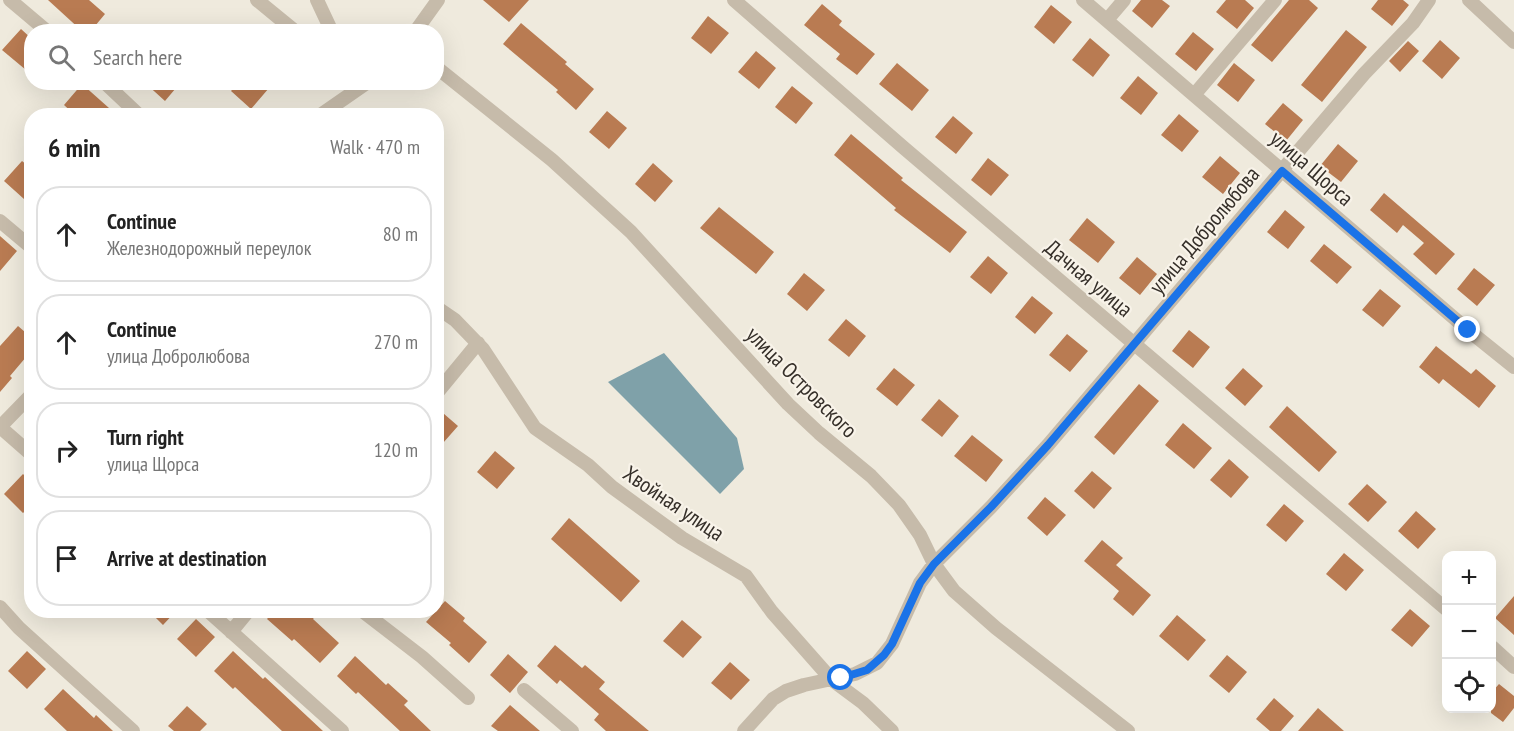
<!DOCTYPE html>
<meta charset="utf-8">
<style>
body{margin:0;font-family:"PT Sans Narrow",sans-serif;background:#f2f2f2;color:#222}
.controls{position:absolute;right:18px;bottom:18px;display:grid;overflow:hidden;border-radius:12px;box-shadow:0 6px 24px #0002}
.controls button{width:54px;height:54px;display:grid;place-items:center;padding:0;border:0;border-bottom:2px solid #e0e0e0;background:#fff;color:#222;font:30px sans-serif}
.stop{position:absolute;width:18px;height:18px;margin:-14px;border:4px solid #1a73e8;border-radius:50%;background:#fff}
.stop.end{background:#1a73e8;border-color:#fff;box-shadow:0 2px 6px #0008}
.list{margin:0;padding:0;list-style:none}
h2{display:flex;justify-content:space-between;align-items:center;height:78px;margin:0;padding:0 24px;font-size:26px}
h2 small{font-size:20px;font-weight:400;color:#767676}
.list li{display:grid;grid-template-columns:39px 1fr auto;gap:18px;align-items:center;box-sizing:border-box;height:96px;margin:0 12px 12px;padding:0 12px;border:2px solid #e0e0e0;border-radius:24px}
.list b{display:block;font-size:22px;white-space:nowrap}
.list p{margin:0;font-size:20px;white-space:nowrap;color:#767676}
.list em{font-size:20px;font-style:normal;color:#767676}
.icon{flex:none;width:33px;height:33px;fill:none;stroke:currentColor;stroke-width:2;stroke-linecap:round;stroke-linejoin:round}
.map{position:relative;flex:none;width:1514px;height:731px;overflow:hidden}
.search{position:absolute;background:#fff;box-shadow:0 6px 24px #0002;left:24px;top:24px;width:420px;height:66px;display:flex;align-items:center;gap:15px;box-sizing:border-box;padding:0 21px;border-radius:24px;color:#767676;font-size:22px}
.panel{position:absolute;background:#fff;box-shadow:0 6px 24px #0002;left:24px;top:108px;width:420px;height:510px;border-radius:24px}
.map>svg:first-child{display:block}
</style>
<div class="map">
<svg width="1514" height="731" viewBox="0 0 1514 731">
<rect width="100%" height="100%" fill="#efeadd"/>
<path fill="#7fa1a9" d="M 664,353 L 737,438 L 744,469 L 720,494 L 608,382 Z"/>
<path fill="#b97b52" d="M 48,0 L 89,0 L 105,14 L 90,32 L 83,32 Z
M 483,0 L 529,0 L 509,22 Z
M 1141,0 L 1162,0 L 1170,6 L 1152,28 L 1132,11 Z
M 1226,0 L 1245,0 L 1254,8 L 1237,29 L 1216,12 Z
M 1289,0 L 1309,0 L 1318,8 L 1272,62 L 1251,45 Z
M 1378,0 L 1403,0 L 1409,5 L 1392,26 L 1371,9 Z
M 822,4 L 842,21 L 839,25 L 875,54 L 857,75 L 836,59 L 840,54 L 804,25 Z
M 1051,5 L 1072,22 L 1054,44 L 1034,27 Z
M 708,16 L 729,33 L 711,54 L 691,38 Z
M 521,23 L 567,62 L 565,64 L 594,89 L 576,110 L 556,92 L 558,90 L 503,44 Z
M 21,29 L 32,39 L 32,75 L 2,50 Z
M 1346,30 L 1367,47 L 1322,102 L 1301,85 Z
M 1193,32 L 1214,49 L 1196,71 L 1175,54 Z
M 1090,38 L 1110,55 L 1093,77 L 1072,60 Z
M 1440,40 L 1460,58 L 1442,79 L 1422,61 Z
M 1408,41 L 1419,51 L 1400,72 L 1389,61 Z
M 756,51 L 776,68 L 759,89 L 738,72 Z
M 897,63 L 929,90 L 912,111 L 879,84 Z
M 1234,63 L 1255,80 L 1238,102 L 1217,85 Z
M 1138,76 L 1158,93 L 1141,115 L 1120,98 Z
M 144,82 L 181,82 L 165,101 Z
M 239,82 L 263,82 L 269,88 L 251,109 L 231,91 Z
M 82,84 L 118,116 L 76,116 L 64,105 Z
M 792,86 L 813,103 L 796,124 L 775,107 Z
M 1283,103 L 1303,120 L 1286,141 L 1265,124 Z
M 607,111 L 627,128 L 609,149 L 589,132 Z
M 1179,114 L 1199,131 L 1182,152 L 1161,135 Z
M 953,116 L 973,133 L 956,154 L 935,137 Z
M 851,134 L 903,178 L 901,180 L 967,232 L 950,253 L 894,210 L 896,208 L 834,155 Z
M 1338,144 L 1358,161 L 1341,182 L 1320,166 Z
M 1220,156 L 1240,173 L 1223,194 L 1202,177 Z
M 988,158 L 1009,175 L 991,196 L 971,180 Z
M 22,161 L 32,169 L 32,191 L 24,199 L 4,181 Z
M 653,163 L 673,181 L 655,202 L 635,184 Z
M 1384,193 L 1455,254 L 1436,275 L 1413,254 L 1424,243 L 1403,225 L 1397,233 L 1370,210 Z
M 719,207 L 774,252 L 756,274 L 700,228 Z
M 1285,210 L 1305,227 L 1288,249 L 1267,232 Z
M 1087,218 L 1115,242 L 1098,263 L 1069,240 Z
M 0,236 L 17,251 L 0,271 Z
M 1324,244 L 1352,267 L 1337,284 L 1310,261 Z
M 988,256 L 1008,273 L 991,294 L 970,277 Z
M 1137,257 L 1157,274 L 1140,295 L 1119,278 Z
M 1474,268 L 1495,285 L 1477,306 L 1457,289 Z
M 804,273 L 825,290 L 807,311 L 787,294 Z
M 1380,289 L 1401,306 L 1383,327 L 1362,310 Z
M 1032,296 L 1053,313 L 1035,334 L 1015,317 Z
M 846,319 L 866,336 L 849,357 L 828,340 Z
M 18,326 L 32,338 L 32,350 L 10,376 L 12,378 L 0,392 L 0,346 Z
M 1189,330 L 1210,347 L 1193,368 L 1172,351 Z
M 1067,334 L 1088,351 L 1070,372 L 1049,355 Z
M 1436,346 L 1471,374 L 1476,369 L 1496,386 L 1479,408 L 1443,379 L 1439,384 L 1419,367 Z
M 894,368 L 915,385 L 897,406 L 876,389 Z
M 1243,368 L 1263,386 L 1245,406 L 1225,388 Z
M 1139,384 L 1159,401 L 1114,455 L 1094,437 Z
M 939,399 L 959,416 L 942,437 L 921,420 Z
M 1287,406 L 1337,452 L 1319,472 L 1269,427 Z
M 436,407 L 458,426 L 436,451 Z
M 1183,423 L 1212,448 L 1194,469 L 1165,445 Z
M 972,435 L 1003,460 L 986,482 L 954,456 Z
M 495,451 L 515,468 L 497,489 L 477,472 Z
M 1229,459 L 1249,477 L 1231,498 L 1210,480 Z
M 1092,471 L 1112,488 L 1094,509 L 1074,491 Z
M 23,474 L 32,483 L 32,504 L 23,513 L 4,494 Z
M 1367,484 L 1387,502 L 1368,522 L 1348,504 Z
M 1045,497 L 1066,515 L 1047,536 L 1027,518 Z
M 1284,504 L 1304,521 L 1286,542 L 1266,525 Z
M 1416,511 L 1436,529 L 1418,549 L 1398,531 Z
M 569,518 L 640,581 L 621,602 L 551,539 Z
M 1102,540 L 1123,558 L 1116,565 L 1151,595 L 1133,616 L 1113,599 L 1119,591 L 1084,561 Z
M 1344,553 L 1364,570 L 1346,591 L 1326,574 Z
M 1514,596 L 1514,635 L 1495,618 Z
M 445,601 L 465,618 L 463,621 L 487,642 L 469,663 L 449,645 L 451,643 L 426,622 Z
M 1410,609 L 1430,626 L 1412,647 L 1391,630 Z
M 148,610 L 177,610 L 163,625 Z
M 275,610 L 320,610 L 313,619 L 339,643 L 320,663 L 294,639 L 292,641 L 267,619 Z
M 1177,615 L 1206,640 L 1188,661 L 1159,636 Z
M 196,619 L 215,637 L 196,657 L 177,639 Z
M 682,620 L 702,637 L 683,658 L 663,641 Z
M 555,645 L 582,668 L 585,665 L 605,682 L 599,689 L 649,731 L 606,731 L 594,720 L 599,714 L 560,680 L 557,684 L 537,666 Z
M 27,651 L 46,669 L 27,689 L 8,671 Z
M 233,651 L 263,679 L 265,677 L 323,731 L 282,731 L 235,687 L 233,689 L 214,671 Z
M 508,654 L 528,672 L 510,693 L 490,675 Z
M 1227,655 L 1247,672 L 1229,693 L 1209,676 Z
M 355,656 L 386,685 L 388,683 L 408,701 L 404,705 L 431,731 L 400,731 L 358,692 L 356,694 L 337,676 Z
M 730,662 L 750,680 L 731,700 L 711,683 Z
M 1499,684 L 1514,696 L 1514,708 L 1503,722 L 1491,713 L 1491,693 Z
M 63,689 L 94,718 L 96,715 L 113,731 L 67,731 L 44,709 Z
M 1274,698 L 1294,716 L 1281,731 L 1270,731 L 1256,719 Z
M 510,705 L 540,731 L 498,731 L 491,726 Z
M 187,706 L 207,724 L 200,731 L 174,731 L 168,726 Z
M 1318,708 L 1344,731 L 1298,731 Z"/>
<g fill="none" stroke-linecap="round" stroke-linejoin="round">
<path stroke="#c6bbaa" stroke-width="14" d="M 10,0 L 48,32
M 257,0 L 296,32
M 317,0 L 332,32
M 734,0 L 904,148 L 1446,609
M 1083,0 L 1468,330 L 1514,367
M 1469,0 L 1514,42
M 1107,20 L 1124,0
M 415,32 L 438,0
M 436,67 L 552,160 L 631,232 L 788,404 L 819,433 L 871,476 L 899,505 L 920,535 L 934,564 L 954,591 L 996,628 L 1128,731
M 104,82 L 140,116
M 1194,95 L 1275,0
M 319,116 L 368,82
M 0,221 L 32,248
M 436,307 L 455,320 L 483,349 L 535,428 L 588,465 L 612,487 L 682,538 L 746,576 L 772,612 L 832,680 L 863,703 L 892,731
M 436,394 L 478,343
M 0,427 L 32,394
M 0,427 L 32,455
M 0,607 L 19,628 L 133,731
M 207,610 L 342,731
M 361,610 L 422,657 L 468,698
M 231,632 L 249,610
M 1492,647 L 1514,667
M 524,690 L 572,731
M 744,731 L 773,699 L 786,691 L 804,685 L 855,674 L 877,663 L 892,644 L 920,583 L 934,564 L 991,507 L 1048,445 L 1364,74 L 1413,23 L 1429,0"/>
</g>
<g fill="none" stroke-linecap="round" stroke-linejoin="round">
<path stroke="#1a73e8" stroke-width="8" d="M 841,678 L 867,670 L 884,655 L 892,644 L 920,583 L 934,564 L 991,507 L 1048,445 L 1282,171 L 1468,330"/>
</g>
<g text-anchor="middle" stroke-width="4.5" stroke-linejoin="round" paint-order="stroke">
<g font-size="22" fill="#352f29" stroke="#f8f3e9">
<text transform="translate(1312 168) rotate(41)" y="8">улица Щорса</text>
<text transform="translate(1204 230) rotate(-50)" y="8">улица Добролюбова</text>
<text transform="translate(1089 278) rotate(40)" y="8">Дачная улица</text>
<text transform="translate(802 382) rotate(45)" y="8">улица Островского</text>
<text transform="translate(674 503) rotate(34)" y="8">Хвойная улица</text>
</g>
</g>
</svg>
<div class="controls">
<button>+</button>
<button>−</button>
<button><svg class="icon" aria-label="locate" viewBox="0 0 24 24"><circle cx="12" cy="12" r="6"/><path d="M12 2v4M12 18v4M2 12h4M18 12h4"/></svg></button>
</div>
<div class="stop" style="left:841px;top:678px"></div>
<div class="stop end" style="left:1468px;top:330px"></div>
<div class="search"><svg class="icon" aria-label="search" viewBox="0 0 24 24"><circle cx="10" cy="10" r="6"/><path d="M15 15l6 6"/></svg>Search here</div>
<section class="panel">
<h2>6 min<small>Walk · 470 m</small></h2>
<ul class="list">
<li><svg class="icon" aria-label="ahead" viewBox="0 0 24 24"><path d="M12 20V5M6 11l6-6 6 6"/></svg><div><b>Continue</b><p>Железнодорожный переулок</p></div><em>80 m</em></li>
<li><svg class="icon" aria-label="ahead" viewBox="0 0 24 24"><path d="M12 20V5M6 11l6-6 6 6"/></svg><div><b>Continue</b><p>улица Добролюбова</p></div><em>270 m</em></li>
<li><svg class="icon" aria-label="right" viewBox="0 0 24 24"><path d="M7 20v-9h11M14 6l5 5-5 5"/></svg><div><b>Turn right</b><p>улица Щорса</p></div><em>120 m</em></li>
<li><svg class="icon" aria-label="arrive" viewBox="0 0 24 24"><path d="M6 21V4h12l-3 4 3 4H6"/></svg><div><b>Arrive at destination</b></div></li>
</ul>
</section>
</div>
